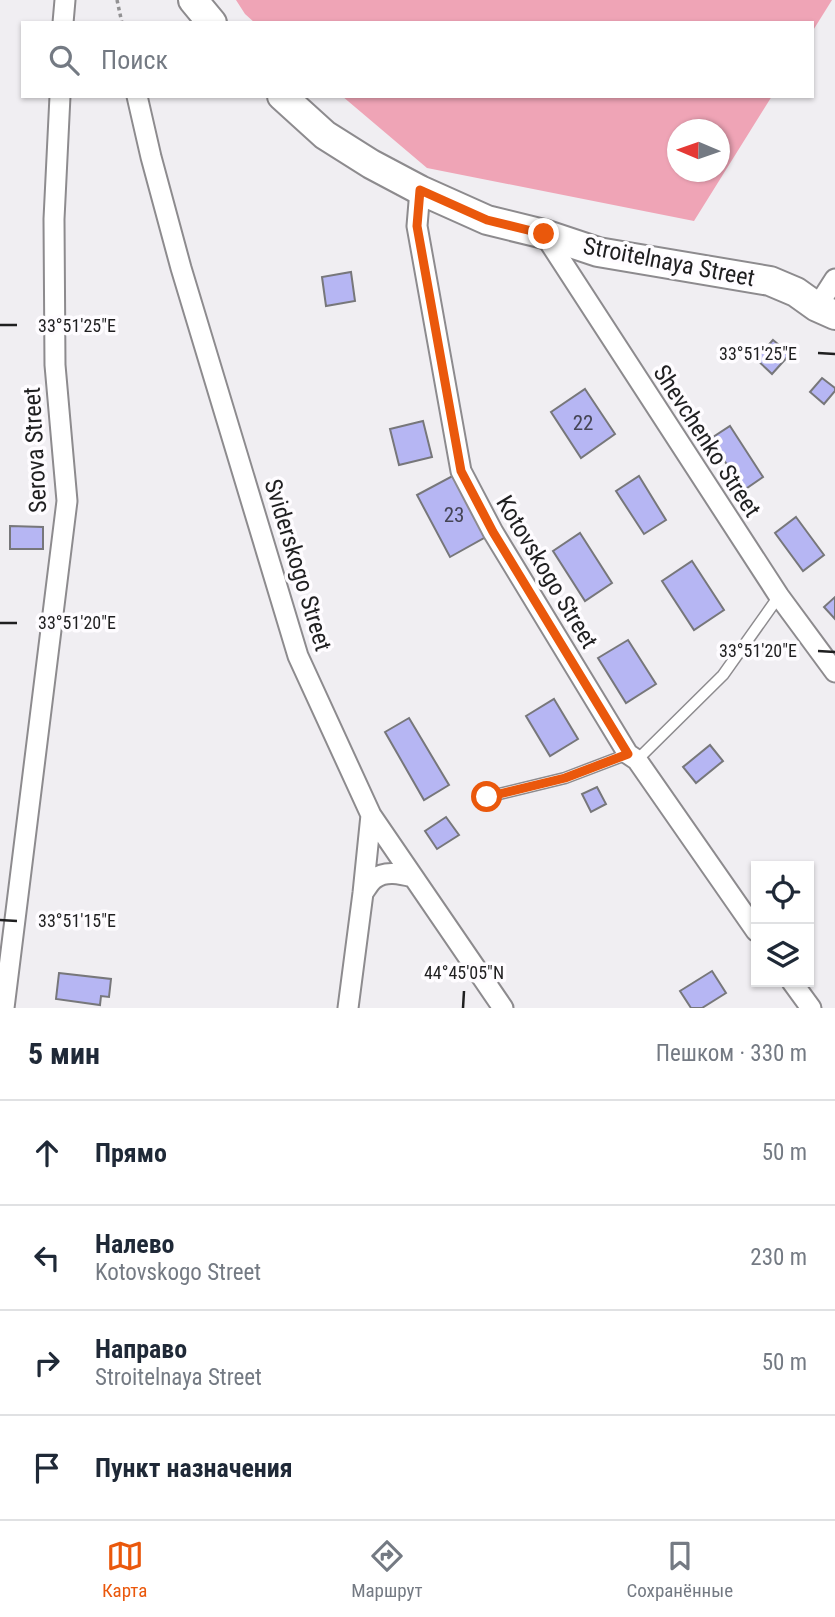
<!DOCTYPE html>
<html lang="ru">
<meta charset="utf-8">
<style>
body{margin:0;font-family:"Roboto Condensed",sans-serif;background:#f2f2f3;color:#1f2937}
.controls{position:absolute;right:21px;bottom:21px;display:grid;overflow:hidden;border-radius:0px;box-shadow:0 2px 5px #0004}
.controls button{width:63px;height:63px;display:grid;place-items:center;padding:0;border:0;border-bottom:2px solid #e0e1e3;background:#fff;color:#1f2937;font:35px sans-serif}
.compass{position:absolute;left:667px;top:119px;width:63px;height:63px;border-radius:50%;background:#fff;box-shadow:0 2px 5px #0004;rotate:272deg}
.stop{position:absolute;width:21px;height:21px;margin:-16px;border:5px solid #ea580c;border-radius:50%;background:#fff}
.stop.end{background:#ea580c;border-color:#fff;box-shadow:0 2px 7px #0008}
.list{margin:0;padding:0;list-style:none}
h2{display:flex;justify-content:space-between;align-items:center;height:91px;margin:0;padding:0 28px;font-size:30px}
h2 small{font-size:23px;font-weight:400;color:#747a83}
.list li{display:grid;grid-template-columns:46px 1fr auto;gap:21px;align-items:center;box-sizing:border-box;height:105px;padding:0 28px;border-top:2px solid #e0e1e3}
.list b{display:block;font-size:26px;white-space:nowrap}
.list p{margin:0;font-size:23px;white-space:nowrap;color:#747a83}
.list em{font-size:23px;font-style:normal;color:#747a83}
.icon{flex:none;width:38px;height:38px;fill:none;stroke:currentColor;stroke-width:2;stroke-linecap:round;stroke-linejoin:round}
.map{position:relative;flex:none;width:835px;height:1008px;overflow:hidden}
.search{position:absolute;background:#fff;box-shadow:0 2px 5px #0004;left:21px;right:21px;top:21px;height:77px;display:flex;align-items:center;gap:18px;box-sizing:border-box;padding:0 24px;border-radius:0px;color:#747a83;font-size:26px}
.sheet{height:511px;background:#fff}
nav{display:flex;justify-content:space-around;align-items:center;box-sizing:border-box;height:98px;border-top:2px solid #e0e1e3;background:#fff;font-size:19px;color:#747a83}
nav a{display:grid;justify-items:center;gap:4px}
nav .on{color:#ea580c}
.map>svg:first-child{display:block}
</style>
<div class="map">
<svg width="835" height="1008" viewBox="0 0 835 1008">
<rect width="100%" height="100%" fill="#f0eef2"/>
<path fill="#efa4b6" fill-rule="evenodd" d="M 236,0 L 832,0 L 812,32 L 812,23 L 255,23 L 245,14 Z
M 342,96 L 772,96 L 694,221 L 427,168 ZM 678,130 L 720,130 L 720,172 L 678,172 Z"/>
<path fill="#b6b6f3" stroke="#77777a" stroke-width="2" d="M 351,272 L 355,301 L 326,306 L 322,277 Z
M 773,340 L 790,354 L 772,374 L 756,359 Z
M 822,378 L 835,388 L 835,391 L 824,404 L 810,392 Z
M 585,389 L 615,434 L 581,458 L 551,412 Z
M 423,421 L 432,457 L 399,465 L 390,429 Z
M 730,426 L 763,477 L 744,490 L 710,439 Z
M 458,473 L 491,534 L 450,557 L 417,495 Z
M 639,476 L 666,520 L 644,534 L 616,491 Z
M 796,517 L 824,555 L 803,571 L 775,533 Z
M 10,526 L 43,527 L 43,549 L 10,549 Z
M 580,533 L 612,583 L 585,601 L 553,551 Z
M 692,561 L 724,610 L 694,630 L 662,581 Z
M 835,597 L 835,619 L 824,607 Z
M 628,640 L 656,684 L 626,703 L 598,658 Z
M 554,699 L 578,739 L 550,756 L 526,716 Z
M 409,718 L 449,785 L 424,800 L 385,732 Z
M 710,745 L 723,761 L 696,783 L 683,767 Z
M 597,787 L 606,804 L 591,812 L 582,794 Z
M 446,817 L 459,835 L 437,849 L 425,831 Z
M 712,971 L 726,993 L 702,1008 L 691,1008 L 680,991 Z
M 59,973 L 111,979 L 109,997 L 101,996 L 100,1005 L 56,999 Z"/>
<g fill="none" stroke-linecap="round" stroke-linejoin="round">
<g stroke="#8d8b8e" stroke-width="13">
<path id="service" d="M 637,760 L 723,675 L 779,596
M 487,797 L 565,778 L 628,754"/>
</g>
<g stroke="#8d8b8e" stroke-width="23">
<path id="minor" d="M 63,23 L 65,0
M 137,96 L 151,157 L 181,268 L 298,656 L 371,815 L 503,1008
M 420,190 L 417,226 L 461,471 L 493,532 L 628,754 L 637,760 L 756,931
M 544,234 L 779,596 L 835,672
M 817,307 L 835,279
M 363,893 C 366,889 370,882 374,879 C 385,870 401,874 413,877
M 792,982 L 811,1008
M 4,1008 L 67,501 L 55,365 L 54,219 L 60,96
M 348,1008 L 363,893 L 371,815"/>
</g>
<g stroke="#8d8b8e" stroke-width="32">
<path id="secondary" d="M 193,0 L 212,23
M 282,96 L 325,135 L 371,164 L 420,190 L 487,220 L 544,234 L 598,252 L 770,281 L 796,292 L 817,307 L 835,315"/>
</g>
<path stroke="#929193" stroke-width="3.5" stroke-dasharray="3.5 3.5" stroke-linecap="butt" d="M 117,0 L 122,23"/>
<use href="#service" stroke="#fff" stroke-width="10"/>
<use href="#minor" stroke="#fff" stroke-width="19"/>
<use href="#secondary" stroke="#fff" stroke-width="28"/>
</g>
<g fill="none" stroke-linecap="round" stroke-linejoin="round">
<path stroke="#ea580c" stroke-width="9" d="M 487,797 L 565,778 L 628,754 L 493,532 L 461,471 L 417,226 L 420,190 L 487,220 L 544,234"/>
</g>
<path fill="none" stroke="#1f1f20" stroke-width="2.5" d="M 0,325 L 17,325M 818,353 L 835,354M 0,623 L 17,623M 818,651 L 835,652M 0,920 L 17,921M 463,1008 L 464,991"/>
<g text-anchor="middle" stroke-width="7" stroke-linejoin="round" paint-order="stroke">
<g font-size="21" fill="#454555">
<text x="583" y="430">22</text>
<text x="454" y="522">23</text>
</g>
<g font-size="24" fill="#1f1f20" stroke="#fefcff">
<text transform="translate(669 262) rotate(11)" y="8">Stroitelnaya Street</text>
<text transform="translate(707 441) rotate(57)" y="8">Shevchenko Street</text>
<text transform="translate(35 450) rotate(-93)" y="8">Serova Street</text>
<text transform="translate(298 565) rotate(73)" y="8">Sviderskogo Street</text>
<text transform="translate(547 572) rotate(59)" y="8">Kotovskogo Street</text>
</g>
</g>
<g font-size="18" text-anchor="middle" fill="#1f1f20" stroke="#fefcff" stroke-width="7" stroke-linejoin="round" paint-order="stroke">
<text x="77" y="332">33°51'25"E</text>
<text x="758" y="360">33°51'25"E</text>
<text x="77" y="629">33°51'20"E</text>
<text x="758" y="657">33°51'20"E</text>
<text x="77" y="927">33°51'15"E</text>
<text x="464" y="979">44°45'05"N</text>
</g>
</svg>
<div class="controls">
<button><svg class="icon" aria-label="locate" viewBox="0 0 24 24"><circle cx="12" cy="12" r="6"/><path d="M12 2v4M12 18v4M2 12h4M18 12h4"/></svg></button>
<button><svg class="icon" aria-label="layers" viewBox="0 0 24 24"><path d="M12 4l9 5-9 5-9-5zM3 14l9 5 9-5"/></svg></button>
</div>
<svg class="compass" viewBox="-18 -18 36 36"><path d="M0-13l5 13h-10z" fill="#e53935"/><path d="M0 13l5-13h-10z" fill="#747a83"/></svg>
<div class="stop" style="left:487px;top:797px"></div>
<div class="stop end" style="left:544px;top:234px"></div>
<div class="search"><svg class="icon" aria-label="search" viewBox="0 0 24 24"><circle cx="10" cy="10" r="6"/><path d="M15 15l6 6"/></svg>Поиск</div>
</div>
<section class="sheet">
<h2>5 мин<small>Пешком · 330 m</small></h2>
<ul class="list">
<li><svg class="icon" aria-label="ahead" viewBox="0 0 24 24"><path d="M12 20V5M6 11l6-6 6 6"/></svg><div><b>Прямо</b></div><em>50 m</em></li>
<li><svg class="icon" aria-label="left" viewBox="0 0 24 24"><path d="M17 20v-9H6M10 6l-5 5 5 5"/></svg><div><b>Налево</b><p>Kotovskogo Street</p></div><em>230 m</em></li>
<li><svg class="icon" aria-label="right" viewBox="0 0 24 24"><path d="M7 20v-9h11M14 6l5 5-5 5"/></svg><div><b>Направо</b><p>Stroitelnaya Street</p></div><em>50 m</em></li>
<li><svg class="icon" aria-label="arrive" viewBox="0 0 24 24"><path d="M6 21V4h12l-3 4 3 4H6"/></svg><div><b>Пункт назначения</b></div></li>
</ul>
</section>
<nav>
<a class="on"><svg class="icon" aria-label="map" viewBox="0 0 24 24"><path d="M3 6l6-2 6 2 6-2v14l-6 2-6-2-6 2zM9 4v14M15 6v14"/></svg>Карта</a>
<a><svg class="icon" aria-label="directions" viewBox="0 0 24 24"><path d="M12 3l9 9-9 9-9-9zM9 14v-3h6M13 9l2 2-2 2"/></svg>Маршрут</a>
<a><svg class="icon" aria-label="saved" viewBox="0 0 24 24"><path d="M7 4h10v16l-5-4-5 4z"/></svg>Сохранённые</a>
</nav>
